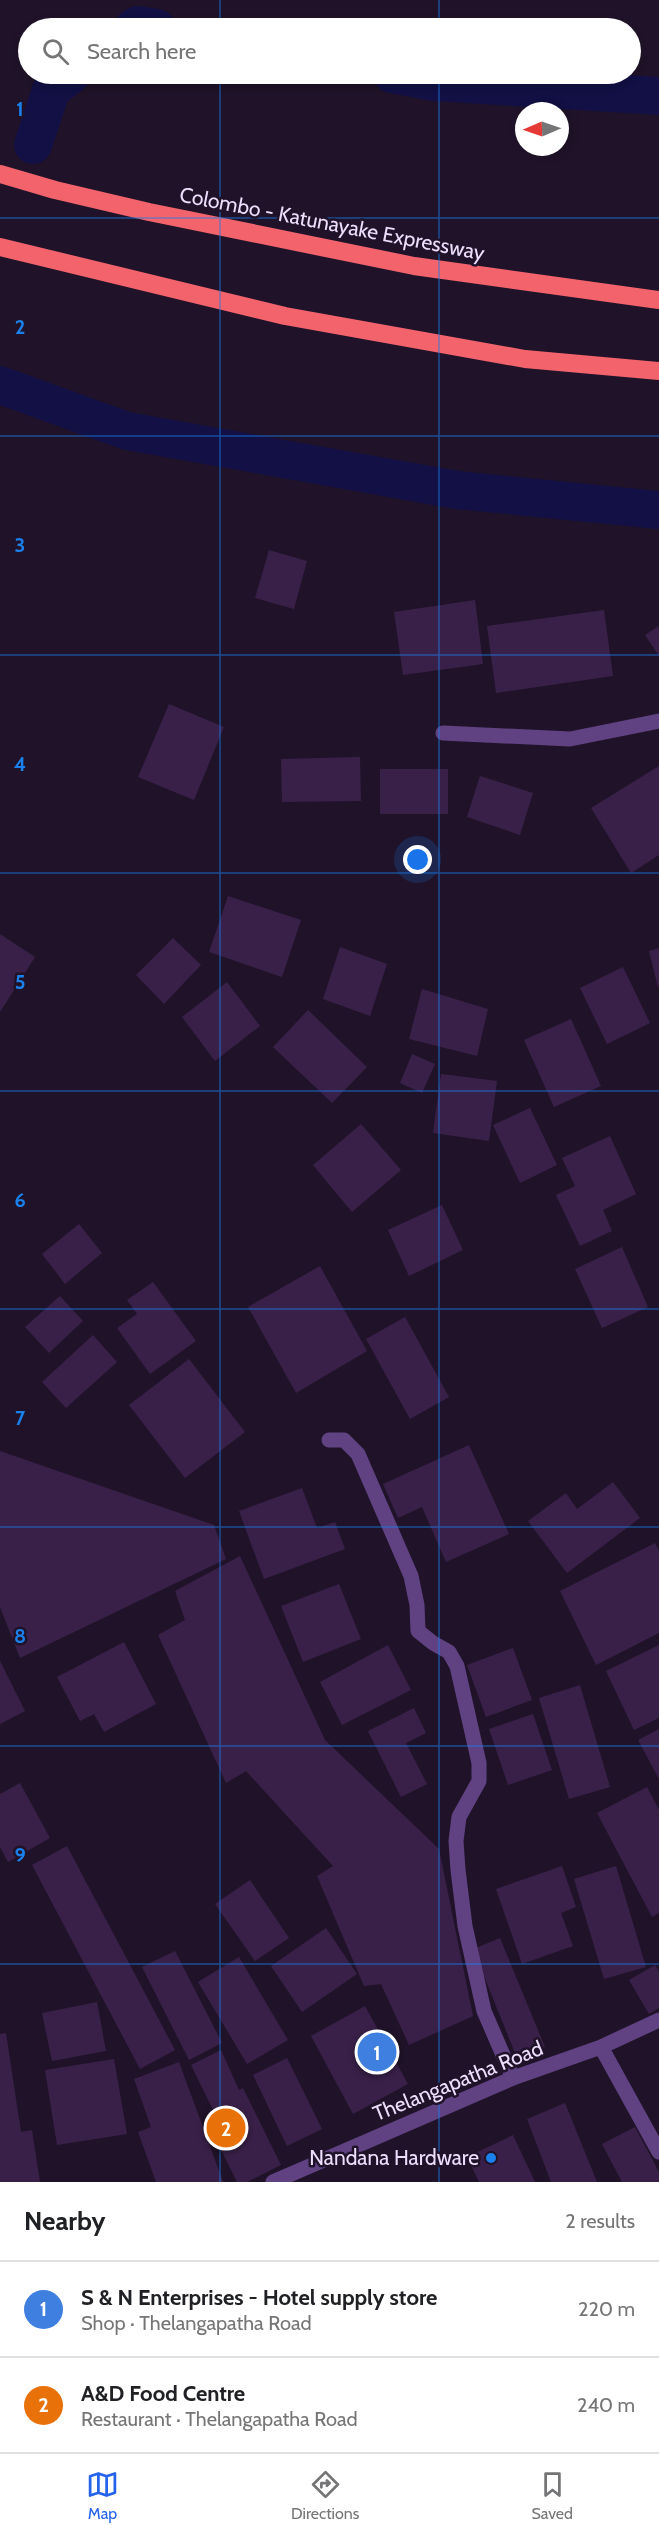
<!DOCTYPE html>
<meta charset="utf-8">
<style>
body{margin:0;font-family:Cabin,sans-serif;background:#f6f6f6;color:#202124}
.compass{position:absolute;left:515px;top:102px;width:54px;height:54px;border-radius:50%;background:#fff;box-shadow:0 3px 9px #0003;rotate:268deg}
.you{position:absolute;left:418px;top:860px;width:21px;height:21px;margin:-15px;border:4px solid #fff;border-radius:50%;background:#1a73e8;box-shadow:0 0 0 9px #1a73e833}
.badge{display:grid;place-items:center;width:39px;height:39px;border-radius:50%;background:#2563eb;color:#fff;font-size:20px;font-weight:700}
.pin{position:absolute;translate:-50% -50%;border:3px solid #fff;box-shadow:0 2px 6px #0006}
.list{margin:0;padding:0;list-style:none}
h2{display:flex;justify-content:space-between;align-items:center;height:78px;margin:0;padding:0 24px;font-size:26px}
h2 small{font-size:20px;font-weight:400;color:#757577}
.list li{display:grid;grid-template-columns:39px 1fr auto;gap:18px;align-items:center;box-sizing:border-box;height:96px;padding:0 24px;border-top:2px solid #e0e0e0}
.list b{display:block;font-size:22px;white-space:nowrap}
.list p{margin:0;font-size:20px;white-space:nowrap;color:#757577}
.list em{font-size:20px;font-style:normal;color:#757577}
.icon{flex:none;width:33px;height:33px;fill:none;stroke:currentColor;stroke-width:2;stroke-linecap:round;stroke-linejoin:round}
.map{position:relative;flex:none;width:659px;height:2182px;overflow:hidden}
.search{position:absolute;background:#fff;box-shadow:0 3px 9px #0003;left:18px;right:18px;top:18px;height:66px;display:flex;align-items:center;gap:15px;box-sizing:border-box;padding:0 21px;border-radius:33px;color:#757577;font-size:22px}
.sheet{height:270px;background:#fff}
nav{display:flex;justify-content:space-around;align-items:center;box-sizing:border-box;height:84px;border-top:2px solid #e0e0e0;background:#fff;font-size:16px;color:#757577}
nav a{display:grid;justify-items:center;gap:3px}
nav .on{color:#2563eb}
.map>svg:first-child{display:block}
</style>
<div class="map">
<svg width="659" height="2182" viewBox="0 0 659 2182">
<rect width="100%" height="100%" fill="#201329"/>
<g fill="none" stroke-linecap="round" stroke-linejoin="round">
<path stroke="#121045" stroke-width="38" d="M 133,28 L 138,25 L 157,28
M 392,74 L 434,82 L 659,96
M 33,145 L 51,90 L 72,74
M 0,385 L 127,431 L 457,490 L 659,510"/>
</g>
<path fill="#392048" d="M 269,550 L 307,561 L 294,609 L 255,598 Z
M 475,600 L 483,664 L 403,675 L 394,612 Z
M 604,610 L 613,676 L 496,693 L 487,626 Z
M 659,626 L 659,656 L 645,635 Z
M 169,704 L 224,727 L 194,800 L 138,777 Z
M 360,757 L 361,801 L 282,802 L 281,759 Z
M 659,766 L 659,855 L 631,873 L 591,808 Z
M 380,769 L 448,769 L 448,814 L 380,814 Z
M 480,776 L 533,793 L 520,835 L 467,817 Z
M 228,896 L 301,920 L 282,977 L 209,952 Z
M 0,934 L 35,957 L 0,1012 Z
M 173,938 L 201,965 L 164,1004 L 136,975 Z
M 340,947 L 387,964 L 370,1016 L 323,999 Z
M 659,948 L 659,987 L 658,987 L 649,951 Z
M 623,967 L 650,1023 L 607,1044 L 580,988 Z
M 227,982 L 260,1026 L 215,1061 L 182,1017 Z
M 422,989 L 488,1009 L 477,1056 L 409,1039 Z
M 308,1010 L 367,1067 L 332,1103 L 273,1047 Z
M 571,1019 L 601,1086 L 554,1107 L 524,1040 Z
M 412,1054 L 435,1064 L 422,1093 L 400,1083 Z
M 441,1074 L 497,1081 L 489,1141 L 433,1133 Z
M 530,1108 L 557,1165 L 520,1183 L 493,1125 Z
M 361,1124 L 401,1170 L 352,1212 L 313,1165 Z
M 610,1136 L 636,1194 L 603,1210 L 612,1231 L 580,1246 L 556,1195 L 575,1186 L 562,1158 Z
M 442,1205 L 463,1250 L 409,1276 L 388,1230 Z
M 79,1224 L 102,1253 L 65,1284 L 42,1254 Z
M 622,1247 L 648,1307 L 602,1328 L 575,1269 Z
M 320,1266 L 367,1351 L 296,1393 L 248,1307 Z
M 153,1282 L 196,1341 L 150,1374 L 117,1328 L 137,1314 L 127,1300 Z
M 60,1296 L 83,1321 L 49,1353 L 25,1327 Z
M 405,1317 L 449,1397 L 410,1419 L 366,1339 Z
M 93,1335 L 117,1362 L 66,1408 L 42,1382 Z
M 189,1359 L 245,1432 L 185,1478 L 129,1405 Z
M 469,1445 L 509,1534 L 446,1562 L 422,1507 L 398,1518 L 383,1484 Z
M 0,1451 L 214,1525 L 226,1559 L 20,1658 L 0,1607 Z
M 613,1482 L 640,1518 L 567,1573 L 528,1521 L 566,1493 L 577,1509 Z
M 302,1488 L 317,1528 L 335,1522 L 345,1549 L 264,1579 L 239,1511 Z
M 655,1543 L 659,1551 L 659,1633 L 596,1665 L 560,1591 Z
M 240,1556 L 325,1740 L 439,1849 L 473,2016 L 409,2045 L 381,1984 L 364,1986 L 317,1876 L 333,1866 L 246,1771 L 226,1783 L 158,1635 L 185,1620 L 175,1591 Z
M 339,1584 L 361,1639 L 303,1662 L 281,1606 Z
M 124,1642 L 156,1704 L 104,1732 L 94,1714 L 80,1721 L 57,1677 Z
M 388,1645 L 411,1690 L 342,1725 L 320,1682 Z
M 659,1645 L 659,1718 L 634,1730 L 606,1671 Z
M 513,1648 L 532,1700 L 486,1717 L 467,1665 Z
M 0,1661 L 25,1711 L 0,1724 Z
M 580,1685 L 610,1787 L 569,1799 L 539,1698 Z
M 414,1708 L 426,1733 L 406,1743 L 427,1784 L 401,1797 L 368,1731 Z
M 533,1714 L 552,1770 L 508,1785 L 489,1729 Z
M 659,1729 L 659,1779 L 638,1740 Z
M 20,1783 L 50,1838 L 8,1862 L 0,1847 L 0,1794 Z
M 647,1787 L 659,1810 L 659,1913 L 652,1917 L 597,1813 Z
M 67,1846 L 175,2050 L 140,2069 L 32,1865 Z
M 562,1866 L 576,1907 L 561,1913 L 573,1946 L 522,1964 L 496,1889 Z
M 616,1866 L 646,1967 L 604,1979 L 574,1879 Z
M 250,1880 L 289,1938 L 255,1961 L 215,1904 Z
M 326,1928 L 357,1974 L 302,2012 L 271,1966 Z
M 500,1938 L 545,2047 L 517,2058 L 473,1949 Z
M 175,1951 L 222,2043 L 189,2060 L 142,1967 Z
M 239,1957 L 288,2040 L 247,2064 L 198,1982 Z
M 655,1965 L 659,1971 L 659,2008 L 649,2014 L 629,1980 Z
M 97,2002 L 106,2051 L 52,2061 L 42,2013 Z
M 365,2006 L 408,2084 L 353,2114 L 311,2036 Z
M 6,2033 L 21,2132 L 32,2130 L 40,2182 L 0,2182 L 0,2034 Z
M 221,2050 L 239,2090 L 243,2088 L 281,2165 L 247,2182 L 237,2182 L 206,2119 L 215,2114 L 191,2065 Z
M 287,2058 L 322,2129 L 287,2146 L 253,2075 Z
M 114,2059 L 127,2134 L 57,2145 L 45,2070 Z
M 179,2062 L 223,2182 L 156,2182 L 138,2132 L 151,2127 L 134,2079 Z
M 565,2103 L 597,2182 L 551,2182 L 527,2119 Z
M 635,2127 L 659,2172 L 659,2182 L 622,2182 L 602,2144 Z
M 513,2135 L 535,2182 L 479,2182 L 467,2157 Z"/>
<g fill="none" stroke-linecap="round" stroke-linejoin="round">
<path stroke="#604283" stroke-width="15" d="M 443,733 L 570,739 L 659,721
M 329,1440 L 344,1440 L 358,1454 L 411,1576 L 417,1605 L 418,1631 L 433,1643 L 449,1652 L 457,1666 L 479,1763 L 479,1781 L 459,1817 L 456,1841 L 458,1870 L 465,1926 L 484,2011 L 513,2078
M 601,2047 L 659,2152
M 273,2182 L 513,2078 L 601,2047 L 659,2020"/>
<path stroke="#f2636c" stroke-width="18" d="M 0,174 L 55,190 L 149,212 L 414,266 L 659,300
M 0,247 L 285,316 L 525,359 L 659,371"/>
</g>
<path fill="none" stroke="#1a80ec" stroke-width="1.5" stroke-opacity="0.55" d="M 220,0 L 220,28M 439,0 L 439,28M 220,74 L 220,2182M 439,74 L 439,2182M 0,218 L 659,218M 0,436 L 659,436M 0,655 L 659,655M 0,873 L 659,873M 0,1091 L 659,1091M 0,1309 L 659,1309M 0,1527 L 659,1527M 0,1746 L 659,1746M 0,1964 L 659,1964"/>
<circle fill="#1a80ec" stroke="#201329" stroke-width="2" cx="491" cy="2158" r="6"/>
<g text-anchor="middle" stroke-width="5" stroke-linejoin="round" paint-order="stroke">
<g font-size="21" fill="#eeddfc" stroke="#201329">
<text transform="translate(332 224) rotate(11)" y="7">Colombo - Katunayake Expressway</text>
<text transform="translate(458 2081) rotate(-22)" y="7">Thelangapatha Road</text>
</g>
<g font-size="21" fill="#eeddfc" stroke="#201329" text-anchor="end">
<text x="479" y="2165">Nandana Hardware</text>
</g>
</g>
<g font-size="20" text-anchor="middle" font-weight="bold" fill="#1a80ec" stroke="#201329" stroke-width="5" stroke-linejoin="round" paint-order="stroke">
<text x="20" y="116">1</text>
<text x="20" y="334">2</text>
<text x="20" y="552">3</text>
<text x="20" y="771">4</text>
<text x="20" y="989">5</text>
<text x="20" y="1207">6</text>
<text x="20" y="1425">7</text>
<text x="20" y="1643">8</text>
<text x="20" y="1862">9</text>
</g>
</svg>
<svg class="compass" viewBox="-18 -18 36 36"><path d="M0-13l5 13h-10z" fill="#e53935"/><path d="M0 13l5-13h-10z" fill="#757577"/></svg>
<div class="you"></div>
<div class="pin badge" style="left:377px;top:2052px;background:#3f7fe0">1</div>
<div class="pin badge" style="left:226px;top:2128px;background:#e8710a">2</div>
<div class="search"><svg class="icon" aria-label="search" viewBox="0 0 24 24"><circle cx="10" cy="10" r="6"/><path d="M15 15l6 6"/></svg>Search here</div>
</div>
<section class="sheet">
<h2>Nearby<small>2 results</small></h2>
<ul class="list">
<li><span class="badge" style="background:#3f7fe0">1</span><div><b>S &amp; N Enterprises - Hotel supply store</b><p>Shop · Thelangapatha Road</p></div><em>220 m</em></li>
<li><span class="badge" style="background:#e8710a">2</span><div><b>A&amp;D Food Centre</b><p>Restaurant · Thelangapatha Road</p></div><em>240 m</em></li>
</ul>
</section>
<nav>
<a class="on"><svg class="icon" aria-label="map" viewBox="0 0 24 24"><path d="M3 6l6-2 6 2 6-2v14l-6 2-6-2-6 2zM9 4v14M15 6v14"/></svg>Map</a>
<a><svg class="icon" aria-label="directions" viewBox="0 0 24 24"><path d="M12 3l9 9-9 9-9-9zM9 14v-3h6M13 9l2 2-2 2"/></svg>Directions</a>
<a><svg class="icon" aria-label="saved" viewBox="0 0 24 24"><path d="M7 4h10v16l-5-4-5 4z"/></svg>Saved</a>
</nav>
